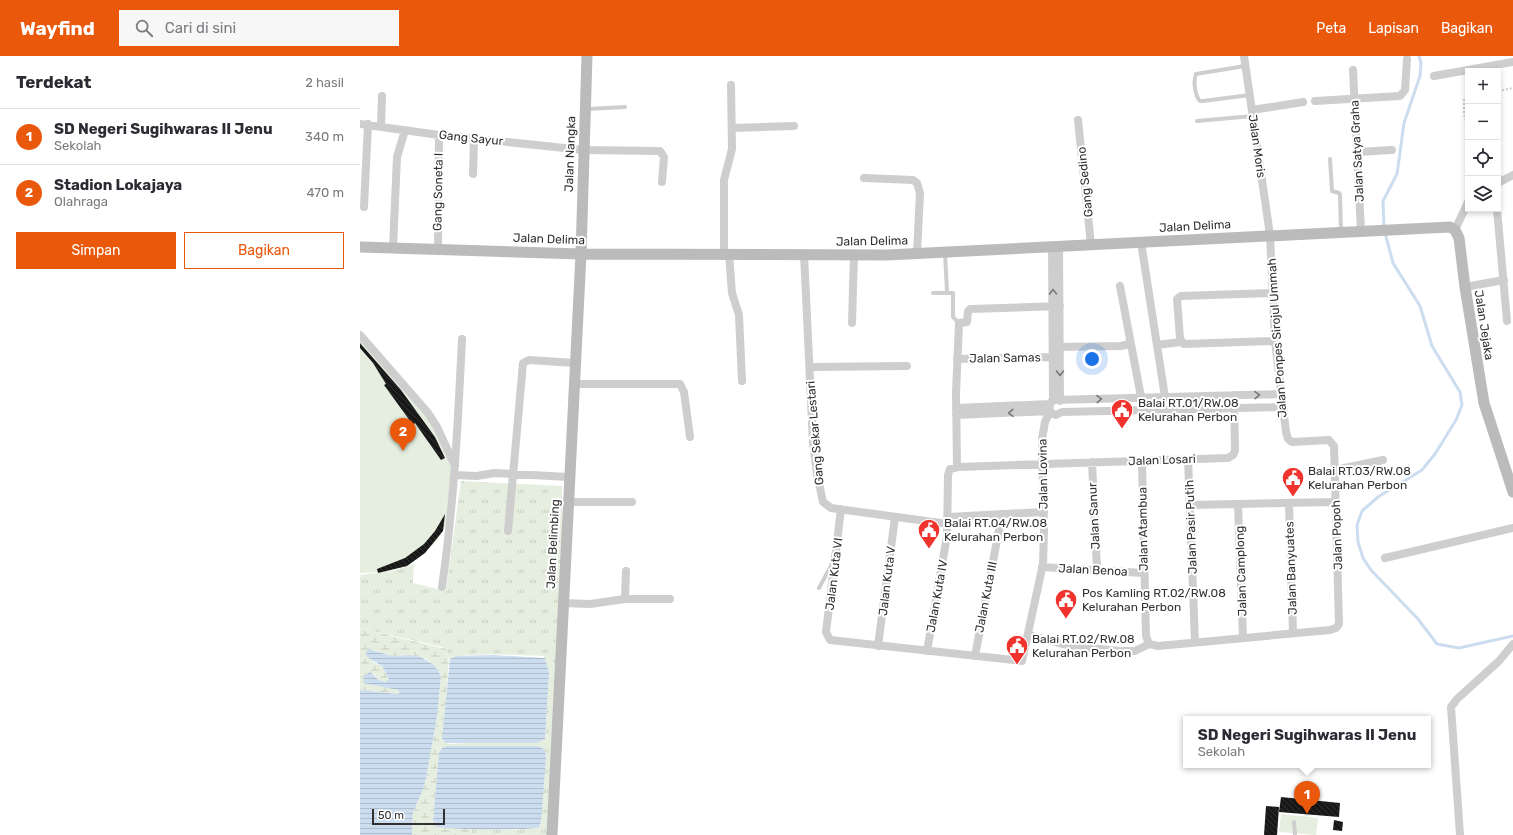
<!DOCTYPE html>
<html lang="id">
<meta charset="utf-8">
<style>
body{margin:0;font-family:Rubik,sans-serif;background:#f7f7f7;color:#2b2b33}
.controls{position:absolute;right:12px;top:12px;display:grid;overflow:hidden;border-radius:0px;box-shadow:0 2px 6px #0003}
.controls button{width:36px;height:36px;display:grid;place-items:center;padding:0;border:0;border-bottom:1px solid #e1e1e2;background:#fff;color:#2b2b33;font:20px sans-serif}
.scale{position:absolute;left:12px;bottom:10px;width:73px;box-sizing:border-box;padding-left:4px;border:2px solid #313131;border-top:0;font-size:11px;line-height:14px;white-space:nowrap;color:#313131;-webkit-text-stroke:3px #fff;paint-order:stroke}
.you{position:absolute;left:732px;top:303px;width:14px;height:14px;margin:-10px;border:3px solid #fff;border-radius:50%;background:#1a73e8;box-shadow:0 0 0 6px #1a73e833}
.badge{display:grid;place-items:center;width:26px;height:26px;border-radius:50%;background:#ea580c;color:#fff;font-size:13px;font-weight:700}
.pin{position:absolute;translate:-50% -33px;filter:drop-shadow(0 1px 2px #0008)}
.pin::after{content:'';position:absolute;top:21px;width:14px;height:12px;background:inherit;clip-path:polygon(0 0,100% 0,50% 100%)}
.popup{position:absolute;left:823px;top:660px;width:248px;height:52px;box-sizing:border-box;display:grid;place-content:center;border-radius:0px;background:#fff;filter:drop-shadow(0 1px 3px #0005);font-size:13px;white-space:nowrap;color:#7c7c81}
.popup b{font-size:15px;color:#2b2b33}
.popup::after{content:'';position:absolute;left:50%;top:100%;margin-left:-8px;border:8px solid transparent;border-top-color:#fff}
.list{margin:0;padding:0;list-style:none}
h2{display:flex;justify-content:space-between;align-items:center;height:52px;margin:0;padding:0 16px;font-size:17px}
h2 small{font-size:13px;font-weight:400;color:#7c7c81}
.list li{display:grid;grid-template-columns:26px 1fr auto;gap:12px;align-items:center;box-sizing:border-box;height:56px;padding:0 16px;border-top:1px solid #e1e1e2}
.list b{display:block;font-size:15px;white-space:nowrap}
.list p{margin:0;font-size:13px;white-space:nowrap;color:#7c7c81}
.list em{font-size:13px;font-style:normal;color:#7c7c81}
.actions{display:flex;gap:8px;padding:12px 16px}
.actions a{flex:1;padding:9px 0;border:1px solid #ea580c;border-radius:0px;text-align:center;font-size:14px;color:#ea580c}
.actions .main{background:#ea580c;color:#fff}
.icon{flex:none;width:22px;height:22px;fill:none;stroke:currentColor;stroke-width:2;stroke-linecap:round;stroke-linejoin:round}
.map{position:relative;flex:none;width:1153px;height:779px;overflow:hidden}
header{display:flex;align-items:center;gap:24px;box-sizing:border-box;height:56px;padding:0 20px;background:#ea580c;color:#fff}
header strong{font-size:19px}
nav{display:flex;gap:22px;margin-inline-start:auto;font-size:14px}
.search{width:280px;height:36px;background:#f7f7f7;display:flex;align-items:center;gap:10px;box-sizing:border-box;padding:0 14px;border-radius:0px;color:#7c7c81;font-size:15px}
main{display:flex}
aside{flex:1;background:#fff}
.map>svg:first-child{display:block}
</style>
<header>
<strong>Wayfind</strong>
<div class="search"><svg class="icon" aria-label="search" viewBox="0 0 24 24"><circle cx="10" cy="10" r="6"/><path d="M15 15l6 6"/></svg>Cari di sini</div>
<nav><a>Peta</a><a>Lapisan</a><a>Bagikan</a></nav>
</header>
<main>
<aside>
<h2>Terdekat<small>2 hasil</small></h2>
<ul class="list">
<li><span class="badge">1</span><div><b>SD Negeri Sugihwaras II Jenu</b><p>Sekolah</p></div><em>340 m</em></li>
<li><span class="badge">2</span><div><b>Stadion Lokajaya</b><p>Olahraga</p></div><em>470 m</em></li>
</ul>
<div class="actions"><a class="main">Simpan</a><a>Bagikan</a></div>
</aside>
<div class="map">
<svg width="1153" height="779" viewBox="0 0 1153 779">
<defs>
<pattern id="grass-tufts" width="24" height="20" patternUnits="userSpaceOnUse"><rect width="24" height="20" fill="#e6efdf"/><path d="M3 7l-1-3M5 7V3M7 7l1-3M15 17l-1-3M17 17v-4M19 17l1-3" fill="none" stroke="#c6cdc0"/></pattern>
<pattern id="wetland-marsh" width="20" height="14" patternUnits="userSpaceOnUse"><rect width="20" height="14" fill="#e6efdf"/><path d="M1 5h8M5 5V1M11 12h8M15 12V8" fill="none" stroke="#c6cdc0"/></pattern>
<pattern id="water-rules" width="6" height="5" patternUnits="userSpaceOnUse"><rect width="6" height="5" fill="#cbddef"/><path d="M0 2.5h6" fill="none" stroke="#afbecd"/></pattern>
<pattern id="building-back-hatch" width="6" height="6" patternUnits="userSpaceOnUse"><rect width="6" height="6" fill="#181818"/><path d="M-1 5l2 2M0 0l6 6M5-1l2 2" fill="none" stroke="#313131"/></pattern>
</defs>
<rect width="100%" height="100%" fill="#fff"/>
<path fill="url(#grass-tufts)" d="M 101,425 L 202,430 L 202,484 L 188,779 L 111,779 L 112,773 L 156,774 L 179,771 L 180,769 L 186,703 L 186,697 L 180,690 L 87,690 L 81,694 L 82,684 L 89,688 L 185,683 L 189,617 L 184,600 C 169,600 95,595 89,604 L 88,598 L 82,591 L 0,572 L 0,519 L 33,515 L 54,508 L 53,527 L 86,535 Z"/>
<path fill="url(#wetland-marsh)" d="M 0,572 L 86,593 L 89,604 L 82,689 L 79,696 L 73,768 L 74,770 L 112,773 L 111,779 L 52,779 L 53,756 L 64,731 L 67,717 L 77,661 L 81,620 L 74,609 L 65,602 L 50,599 L 32,600 L 13,594 L 13,606 L 22,610 L 29,623 L 25,626 L 19,624 L 14,618 L 4,627 L 38,634 L 40,637 L 37,638 L 0,634 Z"/>
<path fill="#e6efdf" d="M 0,282 L 70,363 L 91,405 L 88,467 L 75,487 L 59,502 L 47,510 L 26,516 L 0,517 Z
M 921,758 L 958,762 L 956,779 L 919,776 Z"/>
<path fill="url(#water-rules)" d="M 9,593 L 32,600 L 50,599 L 61,601 L 74,609 L 81,620 L 77,661 L 67,717 L 64,731 L 53,756 L 52,779 L 0,779 L 0,634 L 37,638 L 40,637 L 38,634 L 3,627 L 4,620 L 10,616 L 19,624 L 25,626 L 29,623 L 22,610 L 7,601 L 6,596 Z
M 133,599 L 185,602 L 189,617 L 185,683 L 177,687 L 85,687 L 82,682 L 90,603 L 96,600 Z
M 87,690 L 178,690 C 185,692 186,696 186,703 L 181,766 L 179,771 C 169,775 83,774 74,770 L 73,766 L 79,696 L 82,692 Z"/>
<g fill="none" stroke-linecap="round" stroke-linejoin="round">
<path stroke="#cbddef" stroke-width="3" d="M 1024,171 L 1023,145 L 1037,118 L 1044,67 L 1060,20 L 1061,7 L 1059,0
M 1025,177 L 1033,207 L 1060,250 L 1072,290 L 1100,336 L 1102,349 L 1096,364 L 1075,398 L 1062,414 L 1018,441 L 1002,455 L 997,469 L 998,486 L 1003,502 L 1011,514 L 1058,563 L 1077,588 L 1099,592 L 1153,580"/>
</g>
<path fill="url(#building-back-hatch)" d="M 0,287 L 41,334 L 75,381 L 85,402 L 81,404 L 55,367 L 53,369 L 24,329 L 26,328 L 13,307 L 0,292 Z
M 85,458 L 83,475 L 65,497 L 47,510 L 18,517 L 17,513 L 45,502 L 64,488 L 75,475 Z
M 921,741 L 980,747 L 979,761 L 919,756 Z
M 906,750 L 919,751 L 917,779 L 904,779 Z
M 974,764 L 983,766 L 982,775 L 973,774 Z"/>
<g fill="none" stroke-linecap="round" stroke-linejoin="round">
<path stroke="#cecece" stroke-width="2" stroke-dasharray="2 2" stroke-linecap="butt" d="M 1138,35 L 1153,32
M 1108,41 L 1104,44 L 1104,57 L 1108,74"/>
<path stroke="#cecece" stroke-width="4" d="M 885,10 L 836,18 C 833,25 835,40 840,45 L 843,45 L 890,39
M 227,53 L 265,51
M 837,65 L 893,60
M 970,103 L 972,135 L 979,137 L 980,139 L 981,176
M 585,196 L 587,236
M 573,237 L 593,237 L 593,261 L 599,267
M 459,532 L 472,508
M 934,766 L 935,779"/>
<path stroke="#cecece" stroke-width="8" d="M 993,14 L 1001,175
M 1074,20 L 1153,6
M 955,45 L 1040,40 L 1045,34 L 1047,3
M 892,54 L 943,46
M 718,64 L 731,189
M 0,68 L 79,79 L 176,89 L 223,94 L 300,95 L 304,101 L 302,126
M 21,70 L 22,40
M 372,72 L 434,70
M 997,96 L 1032,94
M 113,118 L 114,82
M 504,122 L 553,124 L 557,127 L 560,137 L 557,197
M 1138,127 L 1153,119
M 4,151 L 8,68
M 1137,153 L 1147,265
M 1095,174 L 1108,146
M 781,186 L 805,341
M 699,190 L 700,345
M 33,191 L 37,101 L 45,74
M 692,191 L 693,345
M 78,192 L 79,79
M 364,198 L 364,124 L 372,93 L 371,29
M 369,198 L 372,237 L 379,259 L 382,325
M 444,198 L 453,387 L 457,418 L 463,446 L 471,452 L 588,468
M 1105,231 L 1144,224
M 913,237 L 821,240 L 817,243 L 820,283 L 824,288 L 915,285
M 492,267 L 494,199
M 0,279 L 68,357 L 77,371 L 95,410
M 770,283 L 782,346
M 797,289 L 821,286
M 697,291 L 761,290 L 769,288 L 770,283 L 760,230
M 597,303 L 698,301
M 450,311 L 547,310
M 214,328 L 320,328 L 324,336 L 330,381
M 920,338 L 695,344 L 691,346 L 689,353 L 691,357 L 696,359 L 702,356 L 922,351
M 596,352 L 690,348
M 828,403 L 835,586
M 782,405 L 786,580 L 789,588
M 732,406 L 737,514
M 597,411 L 596,337 L 599,267 L 607,266 L 608,255 L 610,253 L 700,250
M 975,414 L 1023,404
M 95,419 L 117,420 L 134,417 L 209,421
M 208,446 L 272,446
M 929,447 L 933,577
M 878,448 L 883,582
M 831,449 L 976,446
M 481,453 L 466,576 L 470,584 L 662,605 L 683,508 L 684,475 L 682,383 L 685,366 L 690,355 L 596,359
M 588,461 L 684,456
M 148,475 L 163,307 L 169,304 L 215,307
M 1025,502 L 1153,472
M 682,511 L 784,517
M 82,531 C 94,448 98,366 102,283
M 265,543 L 266,515
M 203,547 L 230,548 L 265,543 L 310,543
M 669,579 L 710,590 L 760,595 L 775,595 L 789,588
M 789,588 L 798,590 L 970,574 L 976,572 L 979,568 L 974,390 L 969,384 L 932,386 L 928,383 L 926,376 L 915,285 L 910,179 L 884,0
M 518,590 L 535,461
M 567,595 L 587,480 L 588,419 L 590,413 L 598,411 L 868,402 L 873,399 L 875,395 L 874,339
M 615,600 L 642,458
M 1100,779 L 1091,651 L 1097,643 L 1139,605 L 1153,588"/>
<path stroke="#bbb" stroke-width="11" d="M 0,191 L 221,198 L 527,199 L 1090,171 L 1095,174 L 1099,182 L 1105,231 L 1124,347 L 1153,436
M 192,779 L 221,198 L 227,0"/>
</g>
<defs><path id="oneway-chevron" d="M-2-3.5L2.5 0L-2 3.5" fill="none" stroke-width="1.6" stroke-linecap="round" stroke-linejoin="round"/></defs>
<g stroke="#787878">
<use href="#oneway-chevron" transform="translate(693 236) rotate(-91)"/>
<use href="#oneway-chevron" transform="translate(700 317) rotate(90)"/>
<use href="#oneway-chevron" transform="translate(897 339) rotate(-1)"/>
<use href="#oneway-chevron" transform="translate(739 343) rotate(-3)"/>
<use href="#oneway-chevron" transform="translate(651 357) rotate(177)"/>
</g>
<defs>
<g id="civic-pin" transform="scale(1.15)"><path d="M0 17L-7.5 6A9.5 9.5 0 1 1 7.5 6Z" fill="#f0332c" stroke="#fff"/><path d="M-.6-6.5H3V-4.5H.6V-3L4-1V1h2V6H-6V1h2V-1L-.6-3ZM-1.2 2.5V6h2.4V2.5Z" fill="#fff"/></g>
</defs>
<g fill-rule="evenodd">
<use href="#civic-pin" x="762" y="354"/>
<use href="#civic-pin" x="933" y="422"/>
<use href="#civic-pin" x="569" y="474"/>
<use href="#civic-pin" x="706" y="544"/>
<use href="#civic-pin" x="657" y="590"/>
</g>
<g text-anchor="middle" stroke-width="4" stroke-linejoin="round" paint-order="stroke">
<g font-size="12" fill="#313131" stroke="#fff">
<text transform="translate(111 82) rotate(6)" y="4">Gang Sayur</text>
<text transform="translate(897 90) rotate(82)" y="4">Jalan Moris</text>
<text transform="translate(997 95) rotate(-93)" y="4">Jalan Satya Graha</text>
<text transform="translate(210 98) rotate(-88)" y="4">Jalan Nangka</text>
<text transform="translate(725 126) rotate(-96)" y="4">Gang Sedino</text>
<text transform="translate(78 136) rotate(-89)" y="4">Gang Soneta I</text>
<text transform="translate(835 170) rotate(-3)" y="4">Jalan Delima</text>
<text transform="translate(189 183) rotate(2)" y="4">Jalan Delima</text>
<text transform="translate(512 185) rotate(-1)" y="4">Jalan Delima</text>
<text transform="translate(1124 269) rotate(81)" y="4">Jalan Jejaka</text>
<text transform="translate(917 282) rotate(-94)" y="4">Jalan Ponpes Sirojul Ummah</text>
<text transform="translate(645 302) rotate(-1)" y="4">Jalan Samas</text>
<text transform="translate(455 377) rotate(-95)" y="4">Gang Sekar Lestari</text>
<text transform="translate(802 404) rotate(-2)" y="4">Jalan Losari</text>
<text transform="translate(683 418) rotate(-91)" y="4">Jalan Lovina</text>
<text transform="translate(734 460) rotate(-93)" y="4">Jalan Sanur</text>
<text transform="translate(831 471) rotate(-92)" y="4">Jalan Pasir Putih</text>
<text transform="translate(783 473) rotate(-91)" y="4">Jalan Atambua</text>
<text transform="translate(977 479) rotate(-92)" y="4">Jalan Popoh</text>
<text transform="translate(193 488) rotate(-87)" y="4">Jalan Belimbing</text>
<text transform="translate(931 512) rotate(-92)" y="4">Jalan Banyuates</text>
<text transform="translate(733 514) rotate(3)" y="4">Jalan Benoa</text>
<text transform="translate(881 515) rotate(-92)" y="4">Jalan Camplong</text>
<text transform="translate(474 518) rotate(-83)" y="4">Jalan Kuta VI</text>
<text transform="translate(527 525) rotate(-83)" y="4">Jalan Kuta V</text>
<text transform="translate(577 540) rotate(-80)" y="4">Jalan Kuta IV</text>
<text transform="translate(626 541) rotate(-79)" y="4">Jalan Kuta III</text>
</g>
<g font-size="12" fill="#313131" stroke="#fff" text-anchor="start">
<text x="778" y="351">Balai RT.01/RW.08<tspan x="778" dy="14">Kelurahan Perbon</tspan></text>
<text x="948" y="419">Balai RT.03/RW.08<tspan x="948" dy="14">Kelurahan Perbon</tspan></text>
<text x="584" y="471">Balai RT.04/RW.08<tspan x="584" dy="14">Kelurahan Perbon</tspan></text>
<text x="722" y="541">Pos Kamling RT.02/RW.08<tspan x="722" dy="14">Kelurahan Perbon</tspan></text>
<text x="672" y="587">Balai RT.02/RW.08<tspan x="672" dy="14">Kelurahan Perbon</tspan></text>
</g>
</g>
</svg>
<div class="controls">
<button>+</button>
<button>−</button>
<button><svg class="icon" aria-label="locate" viewBox="0 0 24 24"><circle cx="12" cy="12" r="6"/><path d="M12 2v4M12 18v4M2 12h4M18 12h4"/></svg></button>
<button><svg class="icon" aria-label="layers" viewBox="0 0 24 24"><path d="M12 4l9 5-9 5-9-5zM3 14l9 5 9-5"/></svg></button>
</div>
<div class="scale">50 m</div>
<div class="you"></div>
<div class="pin badge" style="left:947px;top:758px">1</div>
<div class="popup"><b>SD Negeri Sugihwaras II Jenu</b>Sekolah</div>
<div class="pin badge" style="left:43px;top:395px">2</div>
</div>
</main>
